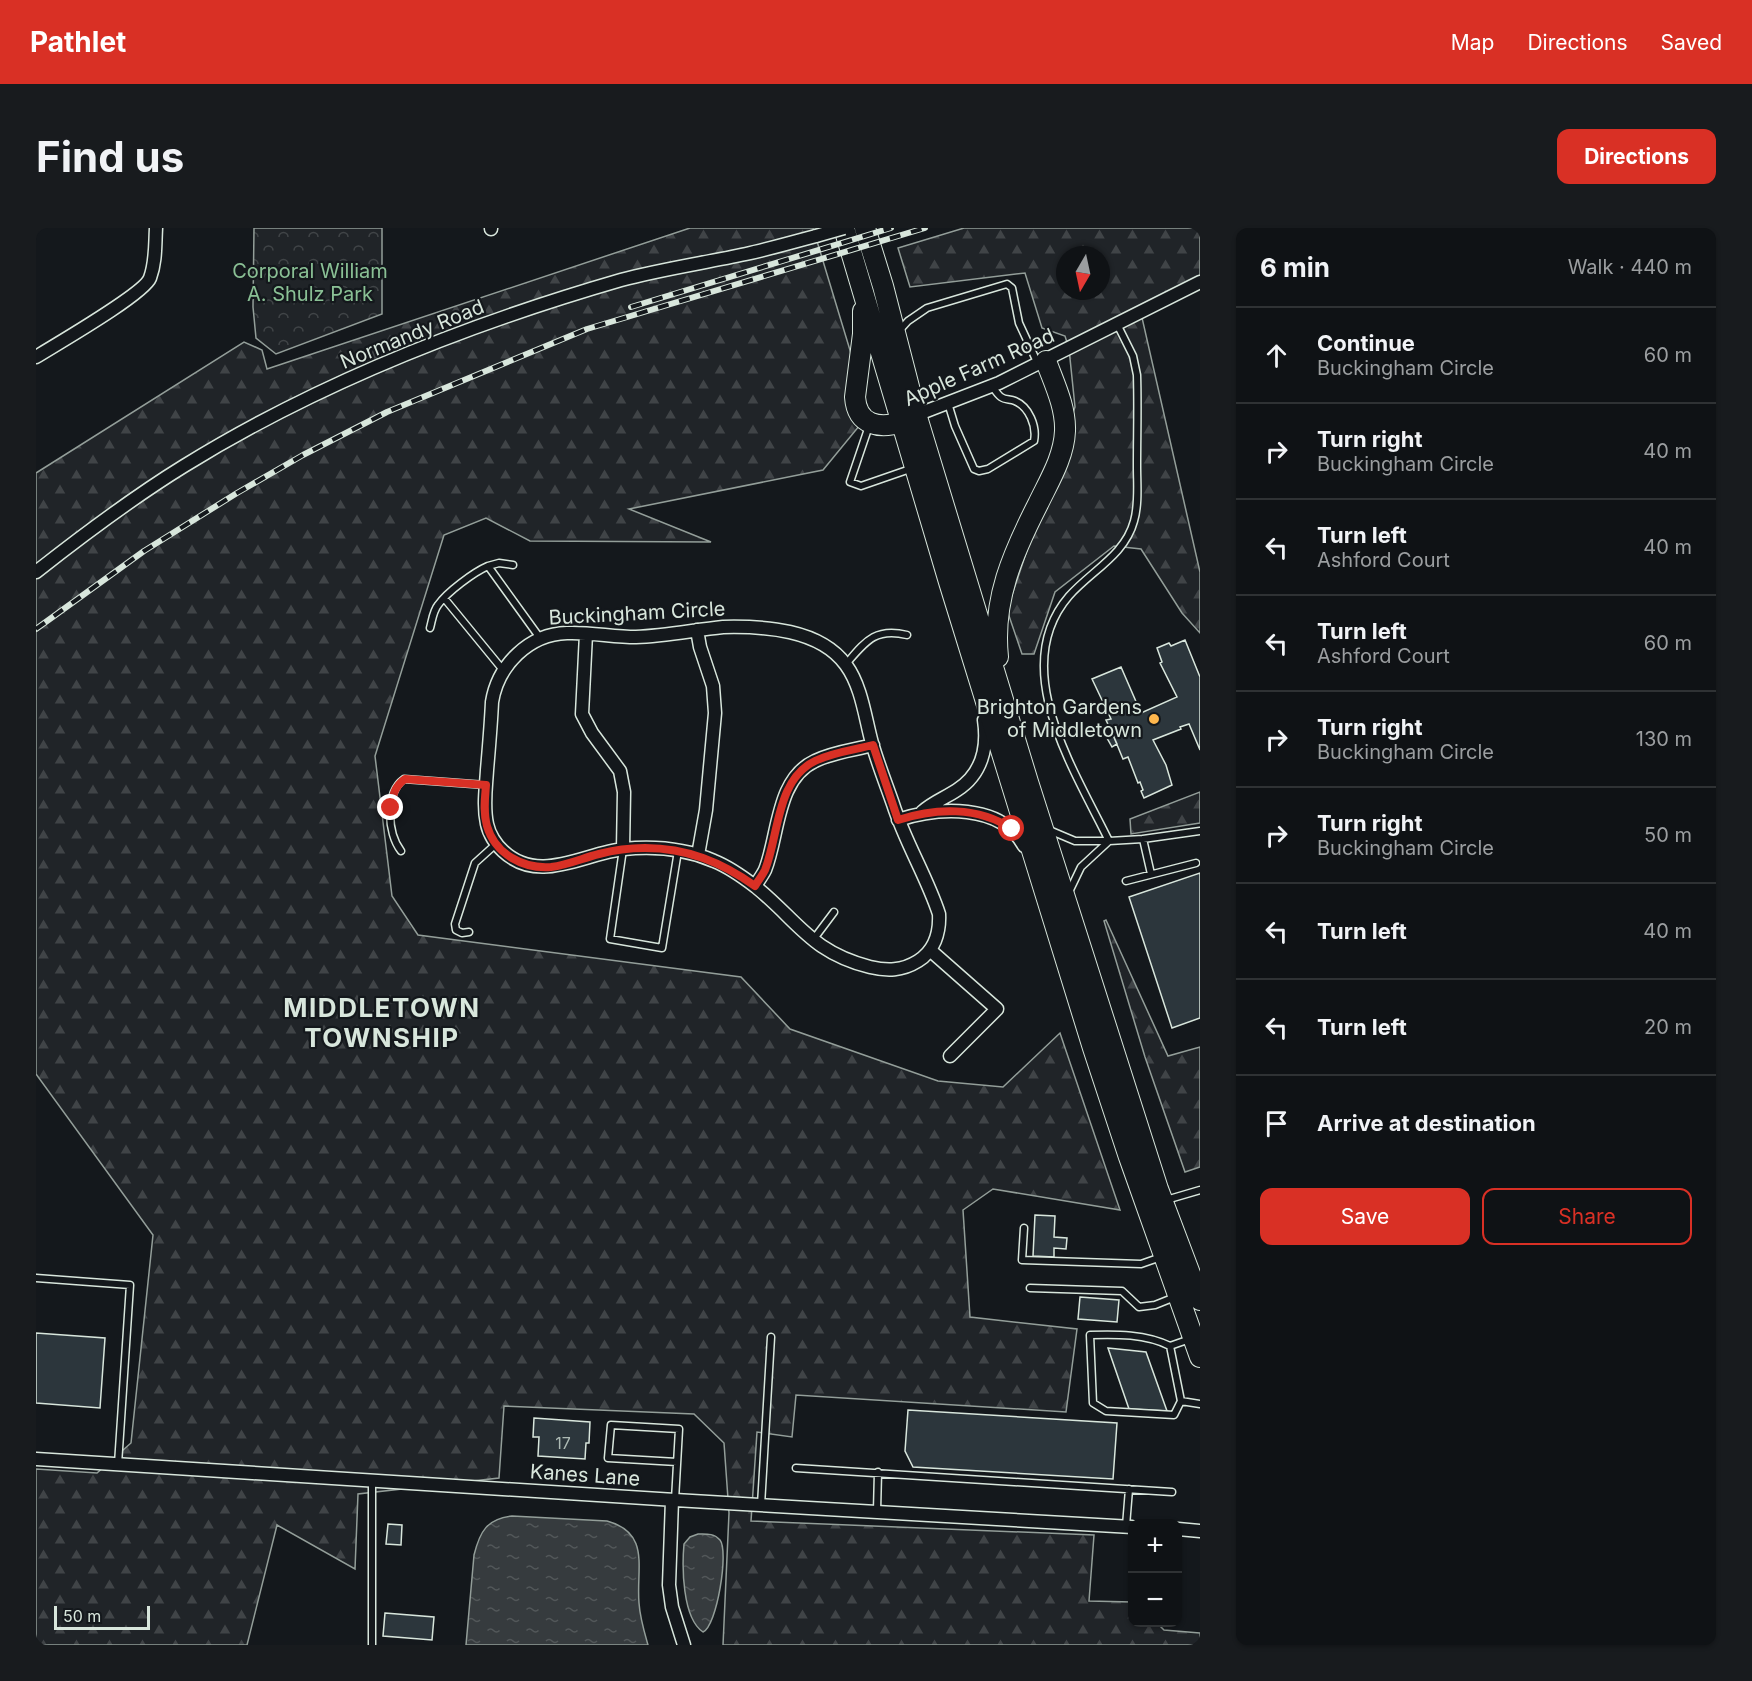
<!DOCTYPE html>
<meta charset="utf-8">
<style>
body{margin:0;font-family:Inter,sans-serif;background:#181b1e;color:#f1f3f6}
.controls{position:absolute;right:18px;bottom:18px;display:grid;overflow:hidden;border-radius:12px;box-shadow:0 2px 4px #0004}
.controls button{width:54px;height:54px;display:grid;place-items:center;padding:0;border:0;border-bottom:2px solid #2f3234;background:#0f1215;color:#f1f3f6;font:30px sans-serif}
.compass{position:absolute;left:1020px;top:18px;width:54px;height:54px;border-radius:50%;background:#0f1215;box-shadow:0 2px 4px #0004;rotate:189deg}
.scale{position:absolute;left:18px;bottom:15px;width:96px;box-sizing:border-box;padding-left:6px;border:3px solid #d8e6dc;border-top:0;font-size:16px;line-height:21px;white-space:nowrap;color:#d8e6dc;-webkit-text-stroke:4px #14181c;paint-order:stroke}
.stop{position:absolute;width:18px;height:18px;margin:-14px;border:4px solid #d93025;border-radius:50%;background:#fff}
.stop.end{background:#d93025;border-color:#fff;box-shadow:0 2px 6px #0008}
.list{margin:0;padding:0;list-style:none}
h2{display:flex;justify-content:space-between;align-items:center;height:78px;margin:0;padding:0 24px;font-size:26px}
h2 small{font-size:20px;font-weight:400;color:#9b9ea0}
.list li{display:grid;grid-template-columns:39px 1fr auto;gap:18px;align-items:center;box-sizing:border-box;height:96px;padding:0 24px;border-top:2px solid #2f3234}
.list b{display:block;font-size:22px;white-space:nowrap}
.list p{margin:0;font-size:20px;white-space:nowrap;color:#9b9ea0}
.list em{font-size:20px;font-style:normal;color:#9b9ea0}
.actions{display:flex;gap:12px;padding:18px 24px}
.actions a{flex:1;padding:14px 0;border:2px solid #d93025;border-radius:12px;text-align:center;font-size:21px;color:#d93025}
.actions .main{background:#d93025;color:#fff}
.icon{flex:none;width:33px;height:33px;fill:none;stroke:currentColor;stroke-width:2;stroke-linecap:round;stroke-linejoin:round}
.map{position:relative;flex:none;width:1164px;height:1417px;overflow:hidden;border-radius:12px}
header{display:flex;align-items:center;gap:36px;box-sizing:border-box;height:84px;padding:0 30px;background:#d93025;color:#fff}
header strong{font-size:28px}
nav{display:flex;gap:33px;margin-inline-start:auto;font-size:21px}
.intro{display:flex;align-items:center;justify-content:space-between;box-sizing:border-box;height:144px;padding:0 36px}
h1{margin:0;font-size:42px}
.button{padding:15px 27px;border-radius:12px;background:#d93025;color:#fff;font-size:21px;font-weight:700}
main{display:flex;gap:36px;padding:0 36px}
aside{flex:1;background:#0f1215;border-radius:12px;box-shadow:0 2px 4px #0004}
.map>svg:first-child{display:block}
</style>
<header>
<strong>Pathlet</strong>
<nav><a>Map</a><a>Directions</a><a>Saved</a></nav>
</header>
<div class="intro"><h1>Find us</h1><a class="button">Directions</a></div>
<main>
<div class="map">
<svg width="1164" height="1417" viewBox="0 0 1164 1417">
<defs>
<pattern id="forest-firs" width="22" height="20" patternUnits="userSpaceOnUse" patternTransform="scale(1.5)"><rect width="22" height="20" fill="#202428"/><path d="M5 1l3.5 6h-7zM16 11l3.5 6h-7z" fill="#404447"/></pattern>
<pattern id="park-crowns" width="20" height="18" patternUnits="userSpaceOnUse" patternTransform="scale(1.5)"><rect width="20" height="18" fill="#202428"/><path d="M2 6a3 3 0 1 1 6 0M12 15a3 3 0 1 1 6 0" fill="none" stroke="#404447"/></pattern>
<pattern id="water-ripples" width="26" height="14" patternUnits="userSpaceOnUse" patternTransform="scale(1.5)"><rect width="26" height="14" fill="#363b3e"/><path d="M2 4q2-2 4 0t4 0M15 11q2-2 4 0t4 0" fill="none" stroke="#525759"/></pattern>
</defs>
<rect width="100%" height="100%" fill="#14181c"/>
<path fill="url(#forest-firs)" stroke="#939e99" stroke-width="1.5" fill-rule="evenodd" d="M 654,0 L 777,0 L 830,175 L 824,197 L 787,242 L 593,281 L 675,314 L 494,313 L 450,290 L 408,307 L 339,528 L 356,668 L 382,707 L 705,749 L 754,801 L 902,853 L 967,859 L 1024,805 L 1084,982 L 957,961 L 927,982 L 934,1089 L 1041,1101 L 1030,1184 L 760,1167 L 756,1209 L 721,1204 L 715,1293 L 1058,1307 L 1053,1373 L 1096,1374 L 1096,1394 L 1121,1395 L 1128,1402 L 1164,1405 L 1164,1417 L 687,1417 L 693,1285 L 688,1215 L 658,1186 L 468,1178 L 463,1250 L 322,1266 L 319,1341 L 241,1297 L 211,1417 L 0,1417 L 0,1241 L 61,1245 L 95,1215 L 117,1007 L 0,846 L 0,245 L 208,114 L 226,122 L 231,141 Z
M 928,0 L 1164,0 L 1164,47 L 1104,81 L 1164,344 L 1164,405 L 1146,385 L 1105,321 L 1078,318 L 1019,364 L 998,426 L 986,426 L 971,382 L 1039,179 L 1033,121 L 1029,108 L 1006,100 L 989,45 L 874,59 L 862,20 ZM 1029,27 L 1065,27 L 1065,63 L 1029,63 Z
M 1164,564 L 1164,595 L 1095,606 L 1094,591 Z
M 1070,692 L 1132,828 L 1164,819 L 1164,939 L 1149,944 L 1109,829 L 1068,693 Z"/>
<path fill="url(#park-crowns)" stroke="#939e99" stroke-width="1.5" d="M 218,0 L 346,0 L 346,86 L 240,126 L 220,110 L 217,79 Z"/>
<path fill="url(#water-ripples)" stroke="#939e99" stroke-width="1.5" d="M 476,1288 L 571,1293 C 615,1305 600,1340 603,1375 C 604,1390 608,1403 612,1417 L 430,1417 L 438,1327 C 444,1303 451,1291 476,1288 Z
M 662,1306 C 670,1306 678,1305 684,1312 C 693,1323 681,1398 667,1404 C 646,1390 646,1338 648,1316 L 654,1309 Z"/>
<path fill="#2c363c" stroke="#d8e6dc" stroke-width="1.5" d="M 1149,412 L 1164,449 L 1164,522 L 1153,496 L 1144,499 L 1145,501 L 1117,512 L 1130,537 L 1136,557 L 1108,570 L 1105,563 L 1107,562 L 1104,554 L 1102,555 L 1092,529 L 1087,531 L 1077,507 L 1070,492 L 1075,491 L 1056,451 L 1085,439 L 1105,485 L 1141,469 L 1124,435 L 1126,434 L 1121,420 L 1133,415 L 1135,418 Z
M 1077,507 L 1081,516 L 1076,519 L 1071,510 Z
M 1164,645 L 1164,790 L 1136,800 L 1093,669 Z
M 999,987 L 1019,988 L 1018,1009 L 1031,1010 L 1030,1021 L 1018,1020 L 1018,1029 L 997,1028 Z
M 1044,1069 L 1083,1072 L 1081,1094 L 1042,1091 Z
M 0,1105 L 69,1110 L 64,1180 L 0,1175 Z
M 1072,1120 L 1110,1124 L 1131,1183 L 1093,1181 Z
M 872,1182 L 1081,1195 L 1077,1251 L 877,1239 L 869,1223 Z
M 498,1190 L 554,1194 L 553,1215 L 550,1215 L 549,1231 L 502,1228 L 503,1209 L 497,1209 Z
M 352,1296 L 366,1297 L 365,1317 L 350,1316 Z
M 349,1385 L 398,1389 L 396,1412 L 347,1408 Z"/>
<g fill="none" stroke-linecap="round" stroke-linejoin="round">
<g stroke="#d8e6dc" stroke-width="9">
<path id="service" d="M 862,104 L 872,93 L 891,80 L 971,56 L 976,60 L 983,95 L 1002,136
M 912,175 L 919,198 L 938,241 L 943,243 L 952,241 L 998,213 C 1001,198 993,179 979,173 C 974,171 969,172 965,169 C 961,166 959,162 956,158
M 833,198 L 814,254 L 825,258 L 877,240
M 452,338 L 463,335 L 477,337
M 408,370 L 467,442
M 394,400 C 396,393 397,383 402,377 C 411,364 438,344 452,338 L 504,410
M 810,436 C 829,414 839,399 871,407
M 1013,602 L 1039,613 L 1073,613 L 1107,611 L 1164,603
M 1107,611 L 1115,646
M 1073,613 C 1039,543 971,440 1033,368 C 1055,343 1089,327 1098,293 C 1103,276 1101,256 1101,238 C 1101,208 1102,177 1101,147 L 1097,128 L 1081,96
M 587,621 L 574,711 L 626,720 L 642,623
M 365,623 C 351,605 349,565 368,551 L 450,557
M 1090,653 L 1160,635
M 1033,664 L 1045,639 L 1072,614
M 433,704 L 426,705 L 420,702 L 419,696 L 439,635 L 460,616
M 777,712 L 798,684
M 1130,972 L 1164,962
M 988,1000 L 986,1032 L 1105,1036 L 1125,1029
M 0,1050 L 94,1057 L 82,1236
M 994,1060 L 1086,1063 L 1103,1079 L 1119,1077 L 1139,1069
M 1154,1111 L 1134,1118 L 1145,1173 L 1164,1176
M 1134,1118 C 1110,1106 1080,1106 1054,1107 L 1057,1175 L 1070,1183 L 1138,1187 L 1145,1173
M 760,1240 L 1136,1264
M 336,1253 L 336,1417
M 639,1272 L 643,1201 L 575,1197 L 572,1230 L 641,1234
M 725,1277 L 735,1109
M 841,1283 L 842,1244
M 1090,1298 L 1093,1261"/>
</g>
<g stroke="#d8e6dc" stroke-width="15">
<path id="minor" d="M 455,0 L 455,1
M 0,129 C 19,117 108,66 114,50 C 120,34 119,17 120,0
M 875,189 L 963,155 L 1164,54
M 0,344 C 47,307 96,270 148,238 C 282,155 433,96 585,52 C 626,41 668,35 710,26 C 733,21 757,14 780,8
M 687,399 C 728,398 784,401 810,437 C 826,459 829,490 836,515 C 842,536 850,556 857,576 C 869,614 891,649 903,686 C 904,705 898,723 882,733 C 866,743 851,743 834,739 C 775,724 763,694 720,659 C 707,649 693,639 678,633 C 650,621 618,618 588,621 C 548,625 503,657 467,623 C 460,617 453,606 451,596 C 447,578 450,560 451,542 C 453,519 455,496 456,474 C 462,437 493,406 531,405 C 554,404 577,409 600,409 C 629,408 658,402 687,399 Z
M 661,402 L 664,419 L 677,458 L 679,485 L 670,582 L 662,627
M 550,406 L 546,486 L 556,505 L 584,543 L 588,564 L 587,621
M 886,584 C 897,574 909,570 921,562 C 946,546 952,519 948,492
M 862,592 C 902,579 965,575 988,618
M 719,658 C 722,653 726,648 729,642 C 743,607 740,551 779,533 C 797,524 818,522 837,517
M 894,722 L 961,781 L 914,828
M 0,1231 L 639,1272 L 1096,1299
M 636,1272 L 633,1357 L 636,1379 L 648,1417
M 1142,1301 L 1164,1303"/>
</g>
<g stroke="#d8e6dc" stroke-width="22">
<path id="trunk" d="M 808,0 L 913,354 L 1057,820 L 1093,929 L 1164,1129
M 829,0 L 847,58 L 880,186 L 992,554 L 1122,961 L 1164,1072
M 827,83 L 827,106 L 819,169 C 821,198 844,201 866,194
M 962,429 C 956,372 977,325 1002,276 C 1013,253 1028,229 1029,203 C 1030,179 1018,155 1010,133"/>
</g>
<use href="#service" stroke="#14181c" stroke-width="6"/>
<use href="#minor" stroke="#14181c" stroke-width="12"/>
<use href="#trunk" stroke="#14181c" stroke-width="20"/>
<g stroke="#d8e6dc" stroke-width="6">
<path id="rail" d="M 595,79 L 855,0
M 0,401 L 108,323 L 201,265 L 267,227 L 351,184 L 551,101 L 889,0"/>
</g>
<use href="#rail" stroke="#14181c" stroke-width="4" stroke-dasharray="11" stroke-linecap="butt"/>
<g stroke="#d8e6dc" stroke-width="15" stroke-linecap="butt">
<path id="minor-bridge" d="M 780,8 L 808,0"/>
</g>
<use href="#minor-bridge" stroke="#14181c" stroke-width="12"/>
</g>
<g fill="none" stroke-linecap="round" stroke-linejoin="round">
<path stroke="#d93025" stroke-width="8" d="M 355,580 C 357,567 358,559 369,551 L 450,557 C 449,570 447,584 451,598 C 459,626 487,641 515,639 C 532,637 547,630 563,626 C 578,622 594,620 609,620 C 651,620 685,634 719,658 C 722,653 726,648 729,642 C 743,607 740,552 779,533 C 797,524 818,522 837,517 L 862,592 C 899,580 942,578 976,601"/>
</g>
<circle fill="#ffb74d" stroke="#14181c" stroke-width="2" cx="1118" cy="491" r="6"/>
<g text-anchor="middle" stroke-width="4.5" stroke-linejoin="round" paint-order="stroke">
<g font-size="16" fill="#adbab4">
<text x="527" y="1221">17</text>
</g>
<g font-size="20" fill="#8ac095" stroke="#14181c">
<text x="274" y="50">Corporal William<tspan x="274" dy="23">A. Shulz Park</tspan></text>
</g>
<g font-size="20" fill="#d8e6dc" stroke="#14181c">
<text transform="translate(376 106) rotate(-22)" y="7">Normandy Road</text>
<text transform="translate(943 139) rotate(-24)" y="7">Apple Farm Road</text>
<text transform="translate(601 385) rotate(-3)" y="7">Buckingham Circle</text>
<text transform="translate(549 1247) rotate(4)" y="7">Kanes Lane</text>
</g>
<g font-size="20" fill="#d8e6dc" stroke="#14181c" text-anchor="end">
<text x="1106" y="486">Brighton Gardens<tspan x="1106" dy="23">of Middletown</tspan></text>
</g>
<g font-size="26" font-weight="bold" letter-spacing="1.5" fill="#d8e6dc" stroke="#14181c">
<text x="346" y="789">MIDDLETOWN<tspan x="346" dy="30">TOWNSHIP</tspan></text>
</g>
</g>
</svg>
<div class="controls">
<button>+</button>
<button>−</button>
</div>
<svg class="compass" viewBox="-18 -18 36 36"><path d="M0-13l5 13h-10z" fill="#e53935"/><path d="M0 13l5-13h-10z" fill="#9b9ea0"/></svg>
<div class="scale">50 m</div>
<div class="stop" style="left:976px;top:601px"></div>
<div class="stop end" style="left:355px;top:580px"></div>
</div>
<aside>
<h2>6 min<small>Walk · 440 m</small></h2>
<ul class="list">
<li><svg class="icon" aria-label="ahead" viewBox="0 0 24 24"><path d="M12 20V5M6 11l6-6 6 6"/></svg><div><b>Continue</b><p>Buckingham Circle</p></div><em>60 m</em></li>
<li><svg class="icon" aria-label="right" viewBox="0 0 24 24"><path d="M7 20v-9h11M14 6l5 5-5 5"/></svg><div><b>Turn right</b><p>Buckingham Circle</p></div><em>40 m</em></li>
<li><svg class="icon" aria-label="left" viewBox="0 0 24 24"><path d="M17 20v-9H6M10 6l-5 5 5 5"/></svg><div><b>Turn left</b><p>Ashford Court</p></div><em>40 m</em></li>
<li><svg class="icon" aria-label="left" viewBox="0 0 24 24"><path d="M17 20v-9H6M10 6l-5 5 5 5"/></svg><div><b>Turn left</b><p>Ashford Court</p></div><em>60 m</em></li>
<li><svg class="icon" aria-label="right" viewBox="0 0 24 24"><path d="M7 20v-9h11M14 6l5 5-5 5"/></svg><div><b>Turn right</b><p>Buckingham Circle</p></div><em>130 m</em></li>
<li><svg class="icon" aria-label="right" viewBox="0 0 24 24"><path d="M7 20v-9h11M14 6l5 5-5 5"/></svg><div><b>Turn right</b><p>Buckingham Circle</p></div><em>50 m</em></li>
<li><svg class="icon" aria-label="left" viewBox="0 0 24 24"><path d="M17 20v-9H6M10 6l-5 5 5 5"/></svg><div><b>Turn left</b></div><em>40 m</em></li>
<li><svg class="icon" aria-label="left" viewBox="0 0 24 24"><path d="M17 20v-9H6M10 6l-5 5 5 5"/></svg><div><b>Turn left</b></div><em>20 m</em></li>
<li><svg class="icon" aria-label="arrive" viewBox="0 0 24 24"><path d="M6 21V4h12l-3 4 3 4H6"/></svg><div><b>Arrive at destination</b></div></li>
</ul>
<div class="actions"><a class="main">Save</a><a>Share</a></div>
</aside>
</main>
